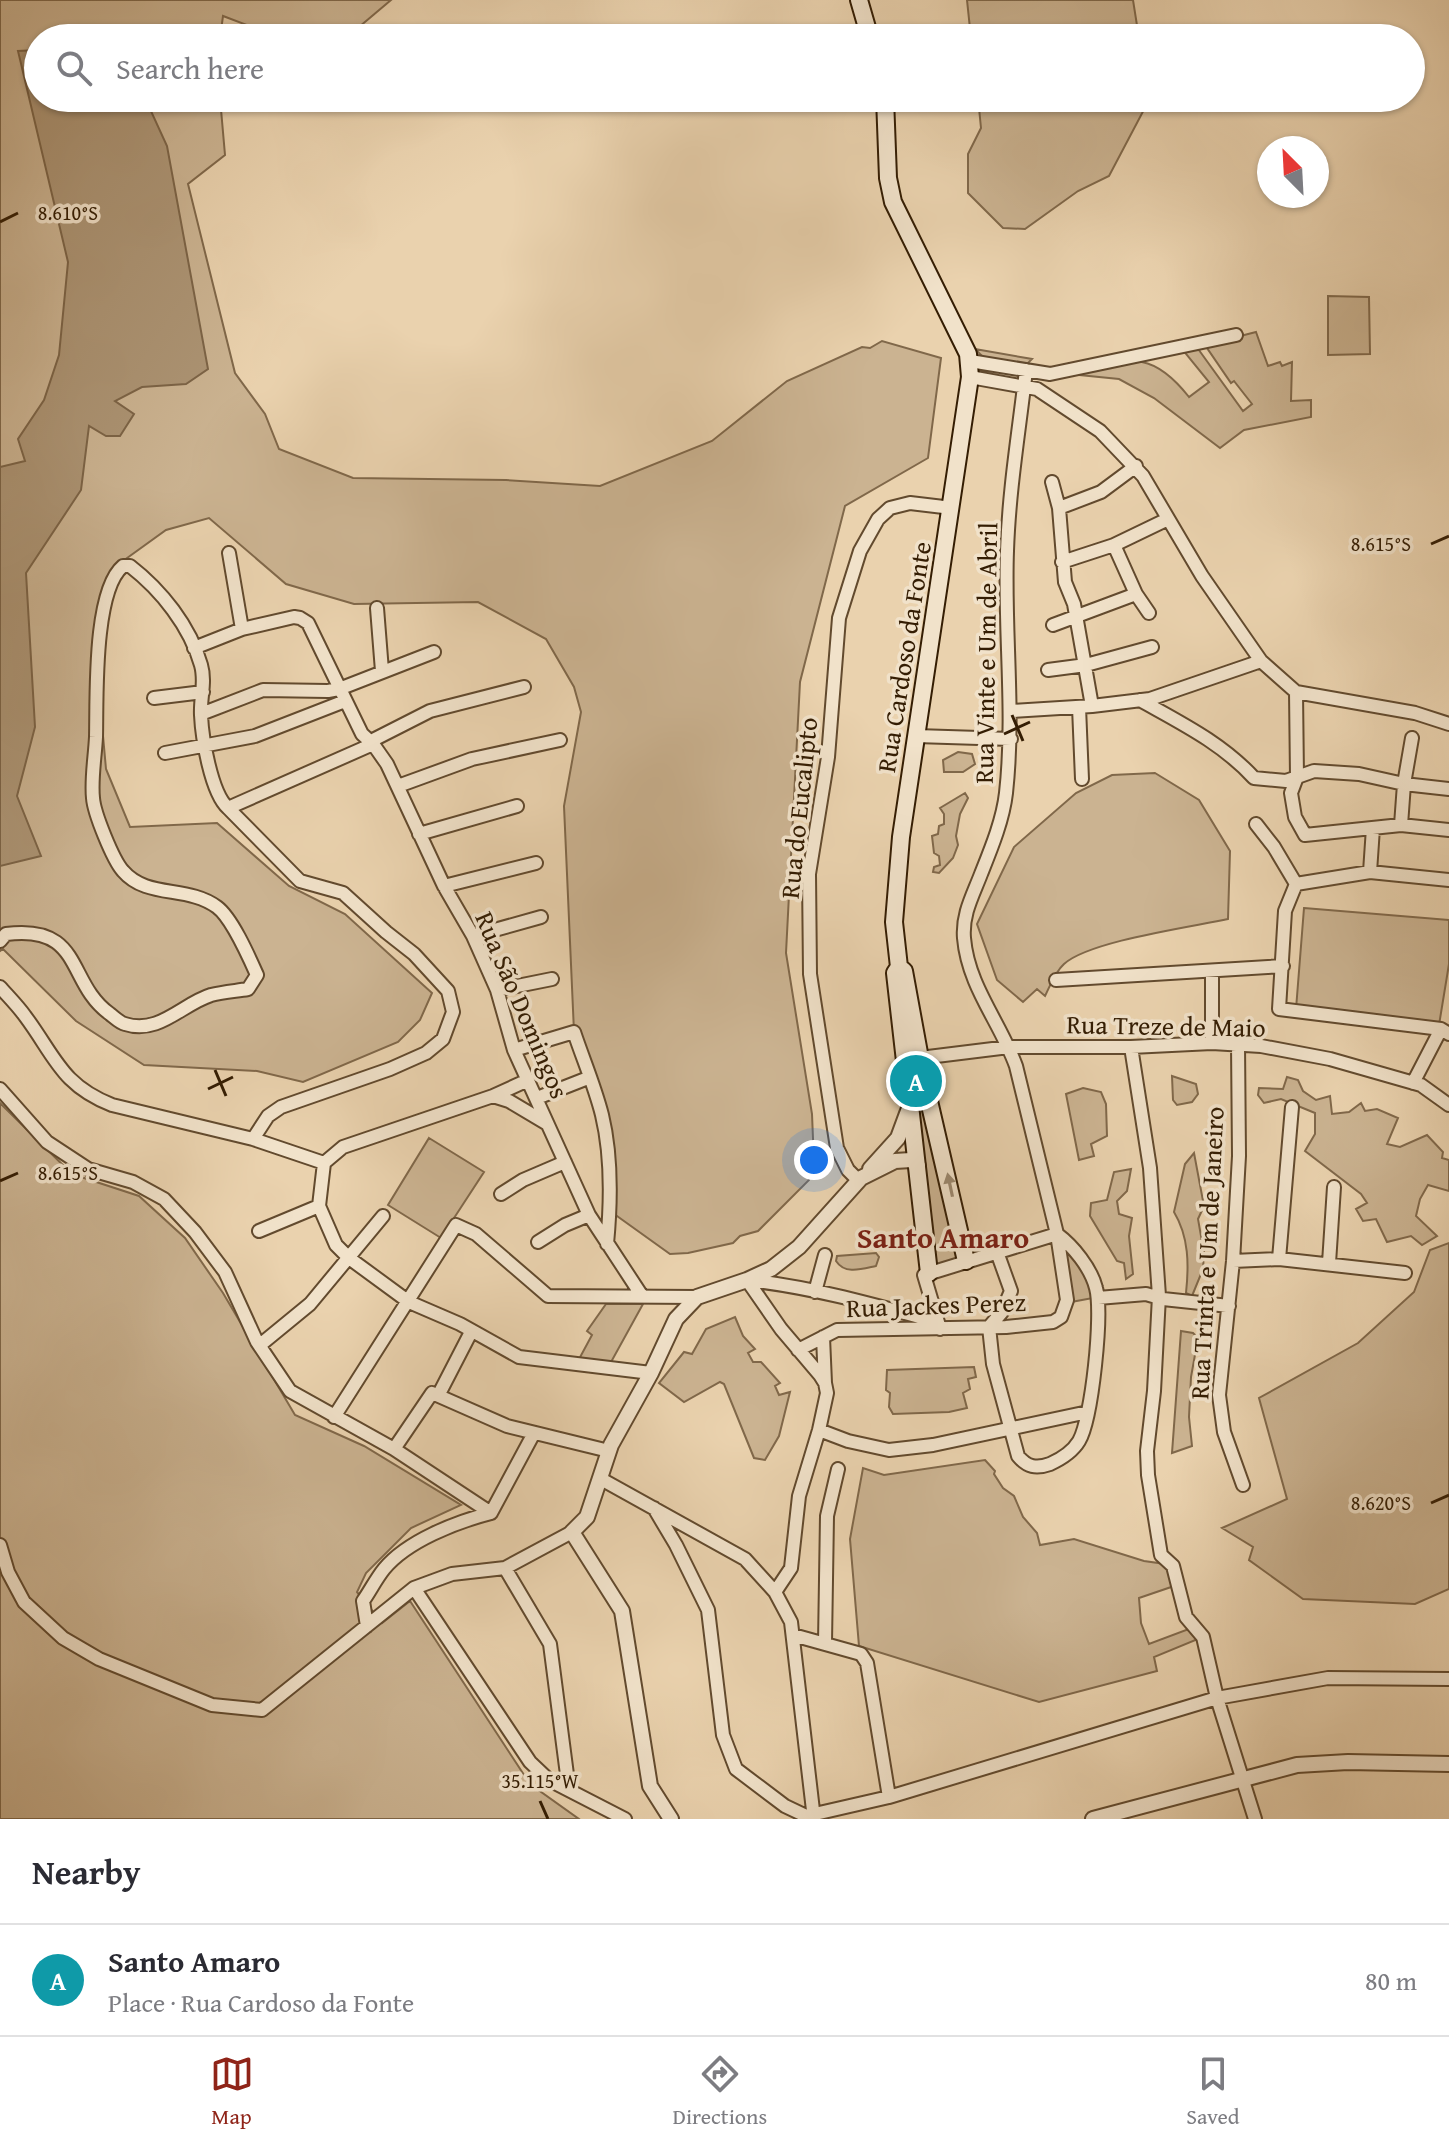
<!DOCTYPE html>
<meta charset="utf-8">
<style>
body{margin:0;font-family:"Gentium Book Plus",serif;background:#f2f2f3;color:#2b2b33}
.compass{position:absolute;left:1257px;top:136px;width:72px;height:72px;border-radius:50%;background:#fff;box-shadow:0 2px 6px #0004;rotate:336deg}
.you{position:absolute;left:814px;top:1160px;width:28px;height:28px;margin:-20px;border:6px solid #fff;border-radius:50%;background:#1a73e8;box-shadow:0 0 0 12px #1a73e833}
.badge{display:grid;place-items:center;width:52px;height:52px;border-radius:50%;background:#8f2418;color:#fff;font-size:26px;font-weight:700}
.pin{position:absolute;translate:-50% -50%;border:4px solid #fff;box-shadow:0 2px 8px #0006}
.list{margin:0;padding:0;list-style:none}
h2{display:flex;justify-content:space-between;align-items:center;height:104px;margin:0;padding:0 32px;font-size:34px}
h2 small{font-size:26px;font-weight:400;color:#7c7c81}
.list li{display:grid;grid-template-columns:52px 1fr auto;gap:24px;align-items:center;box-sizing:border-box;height:112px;padding:0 32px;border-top:2px solid #e1e1e2}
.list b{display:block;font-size:30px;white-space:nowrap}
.list p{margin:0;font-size:26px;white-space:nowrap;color:#7c7c81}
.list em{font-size:26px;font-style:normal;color:#7c7c81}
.icon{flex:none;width:44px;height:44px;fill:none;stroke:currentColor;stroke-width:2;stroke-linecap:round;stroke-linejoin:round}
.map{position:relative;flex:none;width:1449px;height:1819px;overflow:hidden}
.search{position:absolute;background:#fff;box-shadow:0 2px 6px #0004;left:24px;right:24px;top:24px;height:88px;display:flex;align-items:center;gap:20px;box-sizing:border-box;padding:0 28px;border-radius:44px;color:#7c7c81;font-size:30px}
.sheet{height:216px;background:#fff}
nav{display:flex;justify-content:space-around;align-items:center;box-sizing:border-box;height:112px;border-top:2px solid #e1e1e2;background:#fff;font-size:22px;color:#7c7c81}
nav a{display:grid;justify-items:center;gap:4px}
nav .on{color:#8f2418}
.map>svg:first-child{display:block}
</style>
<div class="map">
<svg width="1449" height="1819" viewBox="0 0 1449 1819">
<rect width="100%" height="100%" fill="#ead2ae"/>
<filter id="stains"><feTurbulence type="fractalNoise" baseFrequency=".0025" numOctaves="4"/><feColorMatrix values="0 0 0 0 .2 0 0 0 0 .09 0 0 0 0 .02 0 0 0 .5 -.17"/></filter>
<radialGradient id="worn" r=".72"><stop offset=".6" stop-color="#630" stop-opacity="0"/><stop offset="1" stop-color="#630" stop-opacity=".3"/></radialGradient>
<path fill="#cbb391" stroke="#80684a" stroke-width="2" d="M 0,0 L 391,0 L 346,38 L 281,38 L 223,16 L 220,38 L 38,38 L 38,98 L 220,98 L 225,155 L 188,184 L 235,373 L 265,414 L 279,449 L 353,478 L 506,480 L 600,486 L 712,441 L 787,381 L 862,347 L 870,348 L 882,341 L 941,358 L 928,458 L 845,506 L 800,682 L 786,953 L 812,1114 L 814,1163 L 807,1169 L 809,1180 L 758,1231 L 740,1236 L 733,1243 L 688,1253 L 670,1254 L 610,1211 L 606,1144 L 574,1032 L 564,806 L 581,712 L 574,687 L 546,639 L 478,602 L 354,604 L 286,584 L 209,518 L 166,530 L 116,566 L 96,658 L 106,769 L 130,827 L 217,823 L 289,886 L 345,914 L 432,993 L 420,1020 L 398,1042 L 303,1082 L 257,1071 L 144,1065 L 76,1021 L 3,949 L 0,951 Z
M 967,0 L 1133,0 L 1139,38 L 971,38 Z
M 978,98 L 1148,98 L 1148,102 L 1109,176 L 1078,191 L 1025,229 L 1003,228 L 968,193 L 968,154 L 981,128 Z
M 1328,296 L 1369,297 L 1370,354 L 1328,355 Z
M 1256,332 L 1268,366 L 1280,362 L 1282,366 L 1292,362 L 1291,401 L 1311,400 L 1311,417 L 1244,430 L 1220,448 L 1154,398 L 1119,379 L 1069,374 C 1125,361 1148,345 1189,397 L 1209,382 L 1182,349 L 1196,346 L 1243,411 L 1252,404 L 1234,381 L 1231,383 L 1205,345 Z
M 975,349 L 1032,359 L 1026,365 L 984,358 Z
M 958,752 L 972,754 L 975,764 L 963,772 L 944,772 L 943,760 Z
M 1155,773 L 1199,800 L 1230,851 L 1228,919 C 1191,927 1089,941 1064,964 C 1055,972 1050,986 1045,996 L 1037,989 L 1023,1002 L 997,980 L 977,924 L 1014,847 L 1076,793 L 1112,775 Z
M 965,793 L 968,798 L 960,814 L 956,836 L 958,845 L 953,858 L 939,873 L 933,872 L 934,867 L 940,865 L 939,856 L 934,853 L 932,836 L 938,834 L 939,826 L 944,824 L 944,814 L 940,808 Z
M 1304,908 L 1449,920 L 1449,964 L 1439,1025 L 1296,1009 Z
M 917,1074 L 959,1259 L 938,1265 L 935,1265 L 913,1075 Z
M 1172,1076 L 1196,1084 L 1198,1094 L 1192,1102 L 1177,1105 L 1173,1100 Z
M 1287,1077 L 1298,1080 L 1303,1091 L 1316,1100 L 1330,1096 L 1332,1114 L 1349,1112 L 1361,1103 L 1365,1111 L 1377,1109 L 1398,1118 L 1387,1144 L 1400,1147 L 1427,1135 L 1443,1152 L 1442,1158 L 1449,1160 L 1449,1191 L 1428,1185 L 1420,1199 L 1416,1216 L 1437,1236 L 1422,1245 L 1411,1236 L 1387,1242 L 1376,1219 L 1363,1221 L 1356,1209 L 1367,1203 L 1361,1194 L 1305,1151 L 1315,1134 L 1315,1113 L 1281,1099 L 1264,1103 L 1258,1095 L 1259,1088 L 1283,1089 Z
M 1083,1088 L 1101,1092 L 1106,1104 L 1107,1136 L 1091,1144 L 1094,1156 L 1079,1160 L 1066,1094 Z
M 0,1103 L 72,1174 L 139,1196 L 185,1238 L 223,1293 L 295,1415 L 364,1446 L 461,1505 L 411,1528 L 366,1573 L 357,1592 L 382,1623 L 410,1601 L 530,1784 L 579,1819 L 0,1819 Z
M 429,1138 L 484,1172 L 441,1238 L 388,1205 Z
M 1194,1153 L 1204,1206 L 1198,1219 L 1204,1253 L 1203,1269 L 1192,1296 L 1186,1293 C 1189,1265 1189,1237 1174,1212 L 1185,1164 Z
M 1131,1169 L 1127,1191 L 1117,1201 L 1119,1214 L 1132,1218 L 1129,1236 L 1133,1274 L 1126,1279 L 1124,1263 L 1117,1261 L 1090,1216 L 1091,1203 L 1107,1200 L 1114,1172 Z
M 1063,1242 L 1089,1281 L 1093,1298 L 1071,1302 Z
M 1449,1243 L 1449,1589 L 1415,1604 L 1303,1599 L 1249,1560 L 1253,1547 L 1222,1528 L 1287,1499 L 1259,1398 L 1358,1343 L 1414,1292 L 1430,1250 Z
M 876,1253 L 879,1257 L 876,1266 C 862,1269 845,1275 836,1261 L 837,1256 Z
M 606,1304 L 643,1304 L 605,1373 L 578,1361 L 592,1335 L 587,1331 Z
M 735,1317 L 743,1336 L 755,1349 L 748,1353 L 753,1362 L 761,1362 L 780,1383 L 775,1386 L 779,1395 L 790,1392 L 779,1436 L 765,1460 L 754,1458 L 724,1384 L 720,1382 L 684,1402 L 659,1383 L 684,1352 L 692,1354 L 706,1329 Z
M 1181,1331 L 1193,1333 L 1198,1338 L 1191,1377 L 1189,1417 L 1192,1446 L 1172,1453 Z
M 974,1367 L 976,1377 L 968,1379 L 970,1389 L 963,1393 L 967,1408 L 949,1412 L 893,1414 L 889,1407 L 890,1393 L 886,1390 L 887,1370 Z
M 985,1460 L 995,1471 L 994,1474 L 1003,1488 L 1014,1496 L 1023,1517 L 1037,1533 L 1040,1545 L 1074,1539 L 1144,1561 L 1172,1565 L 1177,1585 L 1139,1598 L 1141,1623 L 1149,1644 L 1194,1627 L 1198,1639 L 1154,1657 L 1157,1671 L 1039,1702 L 859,1646 L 850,1539 L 863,1468 L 884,1475 Z"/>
<path fill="#ac9474" stroke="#7c6447" stroke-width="2" d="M 38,50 L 38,98 L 145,98 L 167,146 L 208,369 L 186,384 L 142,387 L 115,401 L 134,414 L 120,436 L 106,436 L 89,426 L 81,490 L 26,573 L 35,727 L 17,796 L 41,856 L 0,866 L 0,467 L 25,461 L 18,439 L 44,400 L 59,355 L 68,262 L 18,51 Z"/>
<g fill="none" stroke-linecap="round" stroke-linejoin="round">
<g stroke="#624a2e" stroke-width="16">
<path id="minor" d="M 970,361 L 1050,374 L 1236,335
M 970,377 L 1037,389 L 1100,431 L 1143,476 L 1202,576 L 1261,661 L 1296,692 L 1415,713 L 1449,724
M 1059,508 L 1101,492 L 1136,466
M 229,553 L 242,629
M 1062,562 L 1114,545
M 377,608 L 382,671
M 1149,613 L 1136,594 L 1114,545 L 1168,519
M 1053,625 L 1136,594
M 194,648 L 242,629 L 294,617 L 300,618 L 308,623 L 362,734 L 373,744 L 387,764 L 444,886 L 473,936 L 497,990 L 514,1050 L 589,1215 L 642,1296
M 1048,670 L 1086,665 L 1152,647
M 1296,692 L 1297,777 L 1291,793 L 1295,817 L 1305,835 L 1401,825 L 1449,830
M 154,698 L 203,692
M 1140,700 C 1181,723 1222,743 1254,778 L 1286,781 L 1314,771 L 1359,774 L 1404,784 L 1449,789
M 1092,706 L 1150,699 L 1261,661
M 1079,707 L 1082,779
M 1012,711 L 1092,706 L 1074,604 L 1065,582 L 1059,508 L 1052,482
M 201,714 L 263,690 L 328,691 L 339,689 L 434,652
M 916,736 L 1011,739
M 371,741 L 430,711 L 524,687
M 165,753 L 255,736 L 345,701
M 398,786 L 472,759 L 560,740
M 228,808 L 300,881 L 343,893 L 386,932 L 414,954 L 448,991 L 453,1012 L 443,1039 L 426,1053 L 390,1069 L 281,1107 L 268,1116 L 253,1139
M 1256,824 L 1274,847 L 1296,884
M 1401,825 L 1404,784 L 1412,738
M 419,834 L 517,806
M 1370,872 L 1373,828
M 1296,884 L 1285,911 L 1279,1009 L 1441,1029 L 1449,1034
M 1296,884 L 1370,872 L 1449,880
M 444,886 L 536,863
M 473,936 L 541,917
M 0,941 L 6,934 C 84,924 66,983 110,1014 C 114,1017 120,1023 125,1024 C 159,1035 182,1004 211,995 C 223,992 236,991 248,989 L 257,975 C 249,957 232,918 217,907 C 187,885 147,899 123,871 C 113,860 94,813 93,798 C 91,779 95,757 96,737 C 97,699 93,591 123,566 L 130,566 C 161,590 190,626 201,665 C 206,682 200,698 201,715 C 202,737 211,793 228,808 L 373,744
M 1212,971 L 1212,1043
M 1056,980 L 1283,966
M 0,987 C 8,996 18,1006 25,1016 C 55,1056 61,1085 112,1105 L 253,1139 L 324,1163
M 497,990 L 552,979
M 1238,1044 L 1239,1156 L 1233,1261 L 1219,1395 L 1224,1432 L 1243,1485
M 1131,1047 L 1150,1168 L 1159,1296 L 1154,1391 L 1147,1451 L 1148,1475 L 1161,1555 L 1173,1566 L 1186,1617 L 1203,1637 L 1217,1698 L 1255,1819
M 514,1050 L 574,1032 C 583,1059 595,1087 602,1115 C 612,1156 611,1202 607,1244
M 920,1058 L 1009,1047 L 1131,1047 L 1212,1043 L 1261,1046 L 1330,1059 L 1421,1085 L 1449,1105
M 528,1080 L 493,1096 L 343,1147 L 324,1163 L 319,1206 L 336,1245 L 349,1258 L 409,1302 L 460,1324 L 519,1357 L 651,1373
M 1413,1083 L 1441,1029
M 0,1089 L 47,1142 L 88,1169 L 133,1182 L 164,1199 L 195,1232 L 225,1272 L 257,1342 L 290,1391 L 394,1449 L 491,1513 C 456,1522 407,1541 384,1569 C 376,1579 370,1591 363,1601 L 367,1626
M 493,1096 L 509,1101 L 546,1123
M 537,1098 L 588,1078
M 859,1181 L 848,1170 L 837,1148 L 810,974 L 809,874 L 828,757 L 839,618 L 860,551 L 878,519 L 890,508 L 910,503 L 952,508
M 501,1194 L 523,1180 L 565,1162
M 259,1231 L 319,1206
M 538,1242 L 565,1225 L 589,1215
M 997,1252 L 1011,1291 L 1002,1312 L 989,1327 L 993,1364 L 1018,1456 C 1027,1467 1036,1469 1050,1464 C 1061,1459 1073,1451 1079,1441 C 1092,1419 1103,1313 1096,1288 C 1091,1268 1073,1246 1057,1234
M 1279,1259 L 1292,1107
M 1233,1261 L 1279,1259 L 1405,1273
M 1329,1263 L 1334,1187
M 747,1280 L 781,1329 L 820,1375 L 825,1383 L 827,1393 L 819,1430 L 799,1496 L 791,1568 L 775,1592
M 747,1280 C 812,1287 875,1305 938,1322
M 815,1292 L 825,1255
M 1098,1298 L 1146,1294 L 1163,1299 L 1229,1306
M 940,1329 L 924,1275 L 1057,1234 L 1016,1066 C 1000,1022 968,986 964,938 C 962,914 973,895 981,874 C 991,849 1003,820 1006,793 C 1015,712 1004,632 1007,551 C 1009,490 1019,431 1026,370
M 823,1337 L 825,1383
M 260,1345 L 310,1304 L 383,1216
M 798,1350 L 837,1330 L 1006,1327 L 1053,1322 L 1061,1317 L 1067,1300 L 1057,1234
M 439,1394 L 471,1332
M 334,1417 L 456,1225 L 476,1234 L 548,1296 L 697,1297
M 819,1430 L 848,1441 L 889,1450 L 933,1445 L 1088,1412
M 394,1449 L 432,1393 L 507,1426 L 609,1451
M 601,1479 L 745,1559 L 775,1592 L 791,1622 L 814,1819
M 654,1508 L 676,1545 L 708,1610 L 723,1735 L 736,1769 L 785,1806 L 806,1816 L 889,1797 L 1217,1698 L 1328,1678 L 1449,1679
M 491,1513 L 534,1433
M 0,1545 L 8,1572 L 24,1602 L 63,1638 L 99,1659 L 212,1705 L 262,1710 L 414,1588 L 452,1574 L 505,1568 L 572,1532
M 505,1568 L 550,1644 L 569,1790
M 414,1588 L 530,1762 L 549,1780 L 625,1819
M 793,1635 L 861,1654 L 867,1663 L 889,1797
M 825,1643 L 827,1516 L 838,1469"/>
</g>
<g stroke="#624a2e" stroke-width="18">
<path id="tertiary" d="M 870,1169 L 898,1138 L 908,1111
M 671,1819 L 650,1786 L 622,1611 L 572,1532 L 587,1517 L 611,1445 L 651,1373 L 676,1319 L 697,1297 L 747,1280 L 771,1269 L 799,1247 L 861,1178 L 895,1161 L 911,1160 L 918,1166
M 1093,1819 L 1297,1765 L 1348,1762 L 1449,1764"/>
</g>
<g stroke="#341d03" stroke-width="20">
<path id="secondary" d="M 859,0 L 870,38
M 885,98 L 888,178 L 893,202 L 968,354 L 970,377 L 901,837 L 894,922 L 899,967
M 929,1273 L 895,973 L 899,967 L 904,971 L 923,1075 L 966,1261"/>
</g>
<use href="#minor" stroke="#f1e2ca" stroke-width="12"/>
<use href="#tertiary" stroke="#f1e2ca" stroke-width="14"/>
<use href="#secondary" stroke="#f1e2ca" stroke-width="16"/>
</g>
<defs><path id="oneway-solid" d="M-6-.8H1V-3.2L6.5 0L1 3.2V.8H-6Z" transform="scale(2)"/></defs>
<use fill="#9c8970" href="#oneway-solid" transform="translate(950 1185) rotate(-102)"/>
<path fill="none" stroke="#341d03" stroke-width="3" d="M 0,222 L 18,213M 1431,544 L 1449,536M 1012,715 L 1023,741M 1004,734 L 1030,722M 215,1070 L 226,1096M 208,1089 L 233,1077M 0,1181 L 18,1173M 1431,1503 L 1449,1495M 540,1801 L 548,1819"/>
<g text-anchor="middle" stroke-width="7" stroke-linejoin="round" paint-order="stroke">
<g font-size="26" fill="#341d03" stroke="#f1e2ca">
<text transform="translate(986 653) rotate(-89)" y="9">Rua Vinte e Um de Abril</text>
<text transform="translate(904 657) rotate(-81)" y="9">Rua Cardoso da Fonte</text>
<text transform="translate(799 808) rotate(-84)" y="9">Rua do Eucalipto</text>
<text transform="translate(522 1005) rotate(67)" y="9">Rua São Domingos</text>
<text transform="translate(1166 1026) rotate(1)" y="9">Rua Treze de Maio</text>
<text transform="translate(1207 1253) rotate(-87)" y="9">Rua Trinta e Um de Janeiro</text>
<text transform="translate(936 1305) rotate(-2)" y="9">Rua Jackes Perez</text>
</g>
<g font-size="30" font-weight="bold" fill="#7a1f14" stroke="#f1e2ca">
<text x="943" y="1248">Santo Amaro</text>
</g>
</g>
<g font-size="20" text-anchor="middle" fill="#341d03" stroke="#f1e2ca" stroke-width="7" stroke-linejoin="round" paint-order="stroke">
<text x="68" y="220">8.610°S</text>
<text x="1381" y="551">8.615°S</text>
<text x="68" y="1180">8.615°S</text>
<text x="1381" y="1510">8.620°S</text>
<text x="540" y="1788">35.115°W</text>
</g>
<rect width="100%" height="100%" filter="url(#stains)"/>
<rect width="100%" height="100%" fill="url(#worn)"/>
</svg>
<svg class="compass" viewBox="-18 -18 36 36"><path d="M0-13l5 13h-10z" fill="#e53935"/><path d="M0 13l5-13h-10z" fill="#7c7c81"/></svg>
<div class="you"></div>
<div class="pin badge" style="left:916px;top:1081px;background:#0f9aa8">A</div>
<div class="search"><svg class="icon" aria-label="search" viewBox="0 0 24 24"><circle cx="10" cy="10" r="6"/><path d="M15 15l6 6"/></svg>Search here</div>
</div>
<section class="sheet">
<h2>Nearby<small></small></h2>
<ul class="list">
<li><span class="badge" style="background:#0f9aa8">A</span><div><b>Santo Amaro</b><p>Place · Rua Cardoso da Fonte</p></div><em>80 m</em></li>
</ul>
</section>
<nav>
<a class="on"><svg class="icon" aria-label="map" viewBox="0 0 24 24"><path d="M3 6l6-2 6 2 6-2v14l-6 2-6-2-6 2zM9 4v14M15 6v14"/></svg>Map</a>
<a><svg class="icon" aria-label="directions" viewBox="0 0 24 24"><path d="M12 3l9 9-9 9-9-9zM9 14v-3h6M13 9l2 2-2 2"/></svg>Directions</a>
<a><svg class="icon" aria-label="saved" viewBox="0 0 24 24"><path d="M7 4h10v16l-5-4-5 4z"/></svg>Saved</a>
</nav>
